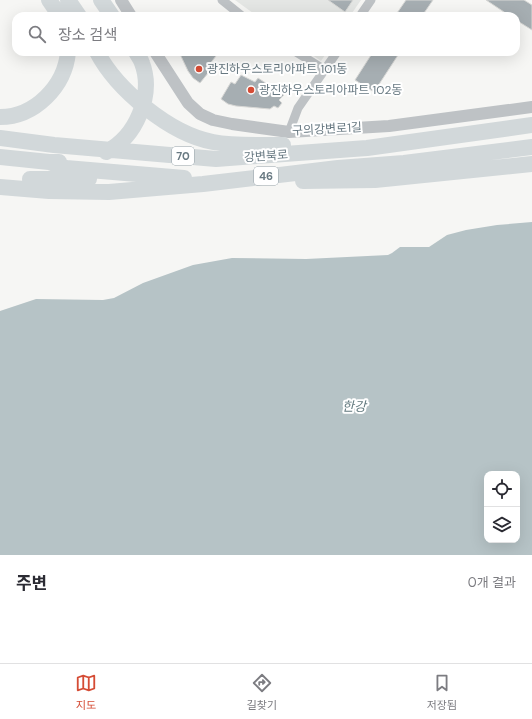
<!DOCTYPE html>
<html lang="ko">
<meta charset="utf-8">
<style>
body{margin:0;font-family:"DM Sans","Noto Sans KR",sans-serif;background:#f2f2f3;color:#2b2b33}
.controls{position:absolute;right:12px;bottom:12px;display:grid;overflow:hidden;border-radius:8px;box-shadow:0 4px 16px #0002}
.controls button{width:36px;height:36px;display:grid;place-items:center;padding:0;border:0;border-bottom:1px solid #e1e1e2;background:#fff;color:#2b2b33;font:20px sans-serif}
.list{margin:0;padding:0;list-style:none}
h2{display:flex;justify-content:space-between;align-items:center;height:52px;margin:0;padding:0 16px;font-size:17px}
h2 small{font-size:13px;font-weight:400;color:#7c7c81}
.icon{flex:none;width:22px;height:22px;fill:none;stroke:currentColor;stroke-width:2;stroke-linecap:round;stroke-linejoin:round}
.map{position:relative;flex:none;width:532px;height:555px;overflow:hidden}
.search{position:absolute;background:#fff;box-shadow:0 4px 16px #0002;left:12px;right:12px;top:12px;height:44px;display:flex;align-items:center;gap:10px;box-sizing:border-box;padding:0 14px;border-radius:12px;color:#7c7c81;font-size:15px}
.sheet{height:108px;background:#fff}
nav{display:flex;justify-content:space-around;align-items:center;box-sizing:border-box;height:56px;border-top:1px solid #e1e1e2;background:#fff;font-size:11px;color:#7c7c81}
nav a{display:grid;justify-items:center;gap:2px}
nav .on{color:#d54c35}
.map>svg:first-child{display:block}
</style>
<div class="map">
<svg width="532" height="555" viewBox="0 0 532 555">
<rect width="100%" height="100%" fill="#f6f6f4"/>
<path fill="#e4e6e4" d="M 235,0 L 361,0 L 350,16 L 257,16 Z
M 308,52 L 327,52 L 321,61 Z"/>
<path fill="#b6c3c6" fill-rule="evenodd" d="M 532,222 L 532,555 L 0,555 L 0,311 L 36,299 L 103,300 L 114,298 L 143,283 L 193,265 L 232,258 L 306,259 L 388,255 L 392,253 L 400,247 L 429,247 L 447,235 L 466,230 L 497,225 ZM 487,474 L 517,474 L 517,540 L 487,540 Z"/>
<path fill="#a6aeb2" stroke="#d8d8d6" d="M 328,0 L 353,0 L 345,12 Z
M 406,0 L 433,0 L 422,16 L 395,16 Z
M 486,0 L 524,0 L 532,5 L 532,30 L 516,20 L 516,16 L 510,16 Z
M 179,52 L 211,52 L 216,56 L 209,65 L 213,67 L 200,83 L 193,78 L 188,71 Z
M 373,52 L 400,52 L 374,92 L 355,80 Z
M 241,75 L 255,82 L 258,78 L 284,95 L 279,100 L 282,103 L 278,108 L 274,106 L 270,109 L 236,106 L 228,104 L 221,99 L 231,82 L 235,84 Z"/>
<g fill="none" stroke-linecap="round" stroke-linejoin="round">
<path stroke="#bec2c5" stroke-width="9" d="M 222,0 L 242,16
M 360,16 L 371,0
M 296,52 L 325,70
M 289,132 L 298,108 L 337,52"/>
<path stroke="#bec2c5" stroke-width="12" d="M 121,0 L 131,16
M 155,52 L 188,103 L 200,114 L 213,120 L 232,124 L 289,132 L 389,126 L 532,107"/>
<path stroke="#d2d8da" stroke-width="16" d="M 49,0 L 60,16
M 68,0 L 79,16
M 101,0 L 112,16
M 97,52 C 117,90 170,134 213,142 C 235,146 261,145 283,145
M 0,117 C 35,117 65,86 68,52
M 0,138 L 54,145 L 216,159 L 367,148 L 532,125
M 106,152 C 136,137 154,95 142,63 C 141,59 138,56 136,52
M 0,157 L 49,162 L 59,162
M 49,162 L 66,168 L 184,178
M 30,179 L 89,179
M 303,181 L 375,180 L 532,164
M 0,187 L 49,191 L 109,192 L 203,184 L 338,168 L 404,163 L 532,147"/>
</g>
<g fill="#d54c35" stroke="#fff" stroke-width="1.5">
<circle cx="199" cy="69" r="4"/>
<circle cx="251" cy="90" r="4"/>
</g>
<g text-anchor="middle" stroke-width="4" stroke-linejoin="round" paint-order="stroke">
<g fill="#fff" stroke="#95a1a8" stroke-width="1">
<rect x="172" y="147" width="22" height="18" rx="3"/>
<rect x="254" y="167" width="24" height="18" rx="3"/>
</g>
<g font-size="11" font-weight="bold" fill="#687982">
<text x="183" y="160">70</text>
<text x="266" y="180">46</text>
</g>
<g font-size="12" fill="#687982" stroke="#fff" text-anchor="start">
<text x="207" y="73">광진하우스토리아파트 101동</text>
<text x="259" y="94">광진하우스토리아파트 102동</text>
</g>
<g font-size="12" fill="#687982" stroke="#fff">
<text transform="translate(327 129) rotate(-3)" y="4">구의강변로1길</text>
<text transform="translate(266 156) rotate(-4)" y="4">강변북로</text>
</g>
<g font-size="13" font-style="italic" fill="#637a7f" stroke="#fff">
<text x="354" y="411">한강</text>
</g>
</g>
</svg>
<div class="controls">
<button><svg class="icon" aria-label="locate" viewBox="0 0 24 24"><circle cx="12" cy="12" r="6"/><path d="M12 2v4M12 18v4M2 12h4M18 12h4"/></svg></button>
<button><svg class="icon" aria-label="layers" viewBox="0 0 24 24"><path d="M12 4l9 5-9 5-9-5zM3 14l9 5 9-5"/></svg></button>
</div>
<div class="search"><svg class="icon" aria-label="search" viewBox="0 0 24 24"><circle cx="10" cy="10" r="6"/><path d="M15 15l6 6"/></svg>장소 검색</div>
</div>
<section class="sheet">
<h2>주변<small>0개 결과</small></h2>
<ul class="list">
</ul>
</section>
<nav>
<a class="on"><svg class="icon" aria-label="map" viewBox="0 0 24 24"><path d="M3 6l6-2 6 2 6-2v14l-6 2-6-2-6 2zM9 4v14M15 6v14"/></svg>지도</a>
<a><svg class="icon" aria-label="directions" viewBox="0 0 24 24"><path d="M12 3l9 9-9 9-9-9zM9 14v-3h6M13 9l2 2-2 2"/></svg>길찾기</a>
<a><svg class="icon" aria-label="saved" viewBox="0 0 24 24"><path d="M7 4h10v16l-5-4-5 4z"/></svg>저장됨</a>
</nav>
